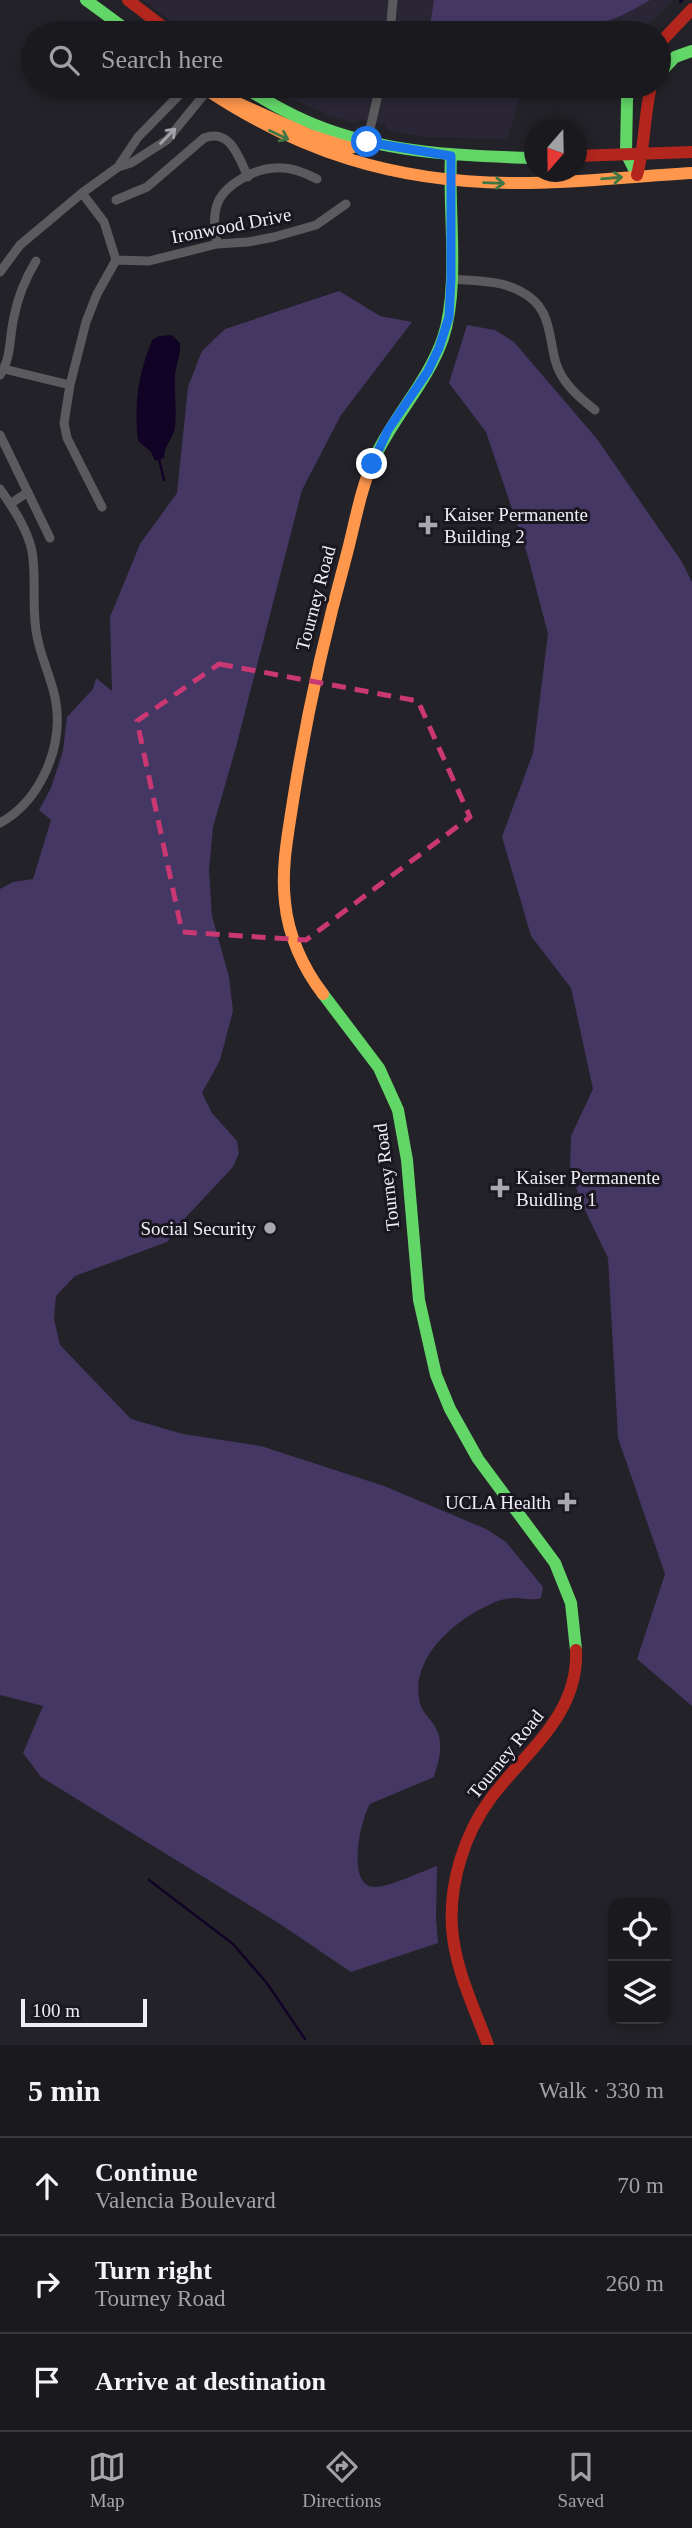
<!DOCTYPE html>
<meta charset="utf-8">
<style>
body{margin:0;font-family:"Times New Roman",serif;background:#232327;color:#f1f3f6}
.controls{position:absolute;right:21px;bottom:21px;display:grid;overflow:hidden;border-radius:14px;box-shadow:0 4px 10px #0003}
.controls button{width:63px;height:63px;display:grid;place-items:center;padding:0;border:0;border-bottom:2px solid #38383c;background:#1a1a1e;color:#f1f3f6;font:35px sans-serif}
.compass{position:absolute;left:524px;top:119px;width:63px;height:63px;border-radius:50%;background:#1a1a1e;box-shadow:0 4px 10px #0003;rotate:200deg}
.scale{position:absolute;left:21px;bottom:18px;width:126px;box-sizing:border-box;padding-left:7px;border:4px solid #efeef5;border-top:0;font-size:19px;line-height:24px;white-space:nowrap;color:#efeef5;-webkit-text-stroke:5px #191620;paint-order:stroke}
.stop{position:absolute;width:21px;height:21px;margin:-16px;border:5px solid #1a73e8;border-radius:50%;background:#fff}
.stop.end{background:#1a73e8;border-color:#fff;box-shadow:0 2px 7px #0008}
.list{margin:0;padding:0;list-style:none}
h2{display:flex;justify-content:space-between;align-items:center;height:91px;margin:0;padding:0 28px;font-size:30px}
h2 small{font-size:23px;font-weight:400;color:#9fa1a4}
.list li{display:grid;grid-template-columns:46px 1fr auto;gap:21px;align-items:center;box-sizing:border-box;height:98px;padding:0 28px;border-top:2px solid #38383c}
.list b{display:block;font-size:26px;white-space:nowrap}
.list p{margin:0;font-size:23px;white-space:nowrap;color:#9fa1a4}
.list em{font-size:23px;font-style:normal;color:#9fa1a4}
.icon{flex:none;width:38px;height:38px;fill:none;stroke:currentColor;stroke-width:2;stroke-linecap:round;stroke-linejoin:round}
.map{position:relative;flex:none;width:692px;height:2045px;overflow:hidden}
.search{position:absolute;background:#1a1a1e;box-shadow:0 4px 10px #0003;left:21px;right:21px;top:21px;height:77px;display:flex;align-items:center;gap:18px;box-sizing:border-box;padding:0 24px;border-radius:38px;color:#9fa1a4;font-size:26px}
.sheet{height:385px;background:#1a1a1e}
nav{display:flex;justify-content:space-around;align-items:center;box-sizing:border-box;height:98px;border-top:2px solid #38383c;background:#1a1a1e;font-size:19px;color:#9fa1a4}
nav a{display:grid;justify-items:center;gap:4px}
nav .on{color:#a8a7ad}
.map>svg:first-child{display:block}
</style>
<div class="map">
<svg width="692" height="2045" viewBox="0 0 692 2045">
<rect width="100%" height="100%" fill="#232228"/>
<path fill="#2a2635" d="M 143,0 L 673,0 L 640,33 L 187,33 Z
M 263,86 L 523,86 L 508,139 L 425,137 L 392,131 L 387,130 L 385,125 L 362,120 L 354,123 L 329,115 Z"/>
<path fill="#443764" d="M 434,0 L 650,0 C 638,7 626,14 613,19 C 598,24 581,24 568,33 L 429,33 Z
M 446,86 L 506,86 L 504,89 L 477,96 Z
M 339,291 L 380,316 L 412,322 L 341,415 L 302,490 L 236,747 L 213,827 L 209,870 L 212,916 L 229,977 L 233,1011 L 220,1060 L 202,1093 L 212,1113 L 237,1141 L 239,1153 L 233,1167 L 187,1216 L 167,1242 L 75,1276 L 56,1296 L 54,1319 L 60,1345 L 131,1419 L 183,1434 L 261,1446 L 384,1486 L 486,1529 L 506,1542 L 543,1587 L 541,1598 C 530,1601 525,1598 514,1598 C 507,1598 495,1601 489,1605 C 455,1620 412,1657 419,1698 C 420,1710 428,1716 434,1725 C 445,1743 439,1759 434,1777 L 370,1804 C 361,1818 345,1887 375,1887 C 389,1887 423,1871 437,1866 L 436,1919 L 438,1943 L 351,1972 L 280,1924 L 41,1777 L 23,1753 L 43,1706 L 0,1695 L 0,889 L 13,882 L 33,879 L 51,820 L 39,810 L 51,788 L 63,751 L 67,717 L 93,689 L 96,678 L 112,691 L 110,617 L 140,544 L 177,493 L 188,387 L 202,351 L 225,329 Z
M 467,325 L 495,330 L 514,342 L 597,439 L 682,562 L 692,582 L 692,1706 L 637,1659 L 665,1574 L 618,1438 L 608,1258 L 582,1204 L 570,1169 L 571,1136 L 593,1089 L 571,988 L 531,936 L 502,837 L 533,753 L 548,634 L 527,553 L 486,432 L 449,383 Z"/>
<path fill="#110326" d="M 172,335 L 180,343 C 181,354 176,365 175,376 C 174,393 177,410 175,427 C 173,439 164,445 164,458 L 155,461 L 151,452 L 138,441 C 134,402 138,376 152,340 L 159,336 Z"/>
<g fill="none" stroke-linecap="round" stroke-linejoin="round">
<path stroke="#110326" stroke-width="2.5" d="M 680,2 L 682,0
M 159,459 L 164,480
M 149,1880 L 233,1944 L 266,1982 L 305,2039"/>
<path stroke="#5b5b5e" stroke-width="9" d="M 390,33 L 393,0
M 367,142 L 380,86
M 118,167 L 138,137 L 188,86
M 82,193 L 104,222 L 116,260
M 116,200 L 147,187 L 204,138 C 231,128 239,158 248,177
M 217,244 C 215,229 212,214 219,200 C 228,183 255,169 274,168 C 289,166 304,172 317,179
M 116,260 L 149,261 L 217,244 L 248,242 L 274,237 L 316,225 L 346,204
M 0,272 L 20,245 L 82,193 L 118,167 L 131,163 L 167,140 L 207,91
M 451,279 C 474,281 500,280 520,291 C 554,308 547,337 557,366 C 564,385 580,398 595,410
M 4,369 L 70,385
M 0,375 C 12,357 9,337 14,317 C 18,296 25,279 36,261
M 0,435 L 50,538
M 0,489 C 13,508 27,528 32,551 C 37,579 31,609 37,636 C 41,659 53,681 56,703 C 63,748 40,801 0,823
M 10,504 L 28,492
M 102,507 L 67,438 L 64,423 L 70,385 L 86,322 L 97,294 L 116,260"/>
<path stroke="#63d668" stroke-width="12" d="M 86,0 L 131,33
M 659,74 L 675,57 L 692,51
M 242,86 C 265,100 288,114 313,124 C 383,153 459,156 534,158
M 630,86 L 627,99 L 626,153 L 637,175
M 374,459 C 393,417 428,382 443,338 C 460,287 448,211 451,156
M 323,994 L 379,1068 L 398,1110 L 407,1160 L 419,1300 L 436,1375 L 450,1409 L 478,1459 L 555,1563 L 571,1603 L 576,1650"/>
<path stroke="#ff974d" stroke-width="12" d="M 201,86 C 298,152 394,182 511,183 C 571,184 632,176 692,173
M 231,100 L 309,135 L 337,144 L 351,148 L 367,142
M 323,994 C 303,968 288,935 285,902 C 281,868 288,834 293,801 C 306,718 324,637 346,557 C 355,524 360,490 374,459"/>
<path stroke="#b3261e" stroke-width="12" d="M 128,0 L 171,33
M 659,44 L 692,9
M 576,156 L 692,152
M 637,175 C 645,146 644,116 651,86
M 488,2045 C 474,2007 455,1969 452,1928 C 449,1884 464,1834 491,1798 C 526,1751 579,1715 576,1650"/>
</g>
<defs><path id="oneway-shaft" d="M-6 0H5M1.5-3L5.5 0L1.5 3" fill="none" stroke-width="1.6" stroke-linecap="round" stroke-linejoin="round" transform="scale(1.75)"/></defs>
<g stroke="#3e7644">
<use href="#oneway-shaft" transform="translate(279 135) rotate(25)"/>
<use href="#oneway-shaft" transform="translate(612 178) rotate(-5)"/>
<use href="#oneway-shaft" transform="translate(494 183) rotate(2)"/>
</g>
<use stroke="#a5a4aa" href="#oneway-shaft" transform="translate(168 136) rotate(-45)"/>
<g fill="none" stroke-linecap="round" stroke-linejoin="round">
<path stroke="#1a73e8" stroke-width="9" d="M 367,142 L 451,156 L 451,279 L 449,317 L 439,348 L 428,371 L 388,430 L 372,464"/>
</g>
<path fill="none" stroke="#c93872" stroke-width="5" stroke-dasharray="14 9" stroke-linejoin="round" d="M 219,664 L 418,701 L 470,817 L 306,940 L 182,932 L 137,721 Z"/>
<g fill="#a8a7ad" stroke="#191620" stroke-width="2.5">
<path d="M424.5 514.5h7v7h7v7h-7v7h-7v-7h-7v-7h7z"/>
<path d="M496.5 1177.5h7v7h7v7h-7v7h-7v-7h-7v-7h7z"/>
<circle cx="270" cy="1228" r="7"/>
<path d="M563.5 1491.5h7v7h7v7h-7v7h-7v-7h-7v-7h7z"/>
</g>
<g text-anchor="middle" stroke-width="6" stroke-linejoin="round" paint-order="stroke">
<g font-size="19" fill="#efeef5" stroke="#191620">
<text transform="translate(231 225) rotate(-11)" y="7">Ironwood Drive</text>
<text transform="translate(315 598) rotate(-75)" y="7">Tourney Road</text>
<text transform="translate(386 1177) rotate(-97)" y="7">Tourney Road</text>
<text transform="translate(505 1754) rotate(-51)" y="7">Tourney Road</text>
</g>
<g font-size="19" fill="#efeef5" stroke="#191620" text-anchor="start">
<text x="444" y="521">Kaiser Permanente<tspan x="444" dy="22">Building 2</tspan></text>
<text x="516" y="1184">Kaiser Permanente<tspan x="516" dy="22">Buidling 1</tspan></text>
<text x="256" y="1235" text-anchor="end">Social Security</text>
<text x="551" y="1509" text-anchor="end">UCLA Health</text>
</g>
</g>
</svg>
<div class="controls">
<button><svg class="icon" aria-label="locate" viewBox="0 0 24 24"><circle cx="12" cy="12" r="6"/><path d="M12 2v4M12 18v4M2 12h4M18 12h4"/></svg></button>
<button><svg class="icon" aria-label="layers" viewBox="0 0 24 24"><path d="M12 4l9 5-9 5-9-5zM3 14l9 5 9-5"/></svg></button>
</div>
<svg class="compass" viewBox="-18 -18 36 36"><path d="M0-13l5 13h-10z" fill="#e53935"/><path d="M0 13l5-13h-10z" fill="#9fa1a4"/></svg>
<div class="scale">100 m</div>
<div class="stop" style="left:367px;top:142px"></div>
<div class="stop end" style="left:372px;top:464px"></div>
<div class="search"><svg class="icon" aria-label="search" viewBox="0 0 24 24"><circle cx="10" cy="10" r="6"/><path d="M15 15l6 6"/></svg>Search here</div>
</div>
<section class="sheet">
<h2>5 min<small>Walk · 330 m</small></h2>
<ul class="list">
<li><svg class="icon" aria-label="ahead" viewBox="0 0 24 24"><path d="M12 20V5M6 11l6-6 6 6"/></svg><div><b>Continue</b><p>Valencia Boulevard</p></div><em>70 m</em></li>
<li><svg class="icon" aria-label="right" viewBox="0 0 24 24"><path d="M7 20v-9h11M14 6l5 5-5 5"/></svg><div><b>Turn right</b><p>Tourney Road</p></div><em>260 m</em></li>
<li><svg class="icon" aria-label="arrive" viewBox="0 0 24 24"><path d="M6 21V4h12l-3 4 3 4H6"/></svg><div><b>Arrive at destination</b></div></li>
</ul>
</section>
<nav>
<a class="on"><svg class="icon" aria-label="map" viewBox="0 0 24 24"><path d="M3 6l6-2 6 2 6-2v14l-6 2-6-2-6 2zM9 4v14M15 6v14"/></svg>Map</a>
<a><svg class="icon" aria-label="directions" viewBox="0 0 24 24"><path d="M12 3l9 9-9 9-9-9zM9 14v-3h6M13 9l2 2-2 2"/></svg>Directions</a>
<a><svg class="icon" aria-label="saved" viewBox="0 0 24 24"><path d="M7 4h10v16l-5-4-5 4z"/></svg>Saved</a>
</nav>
